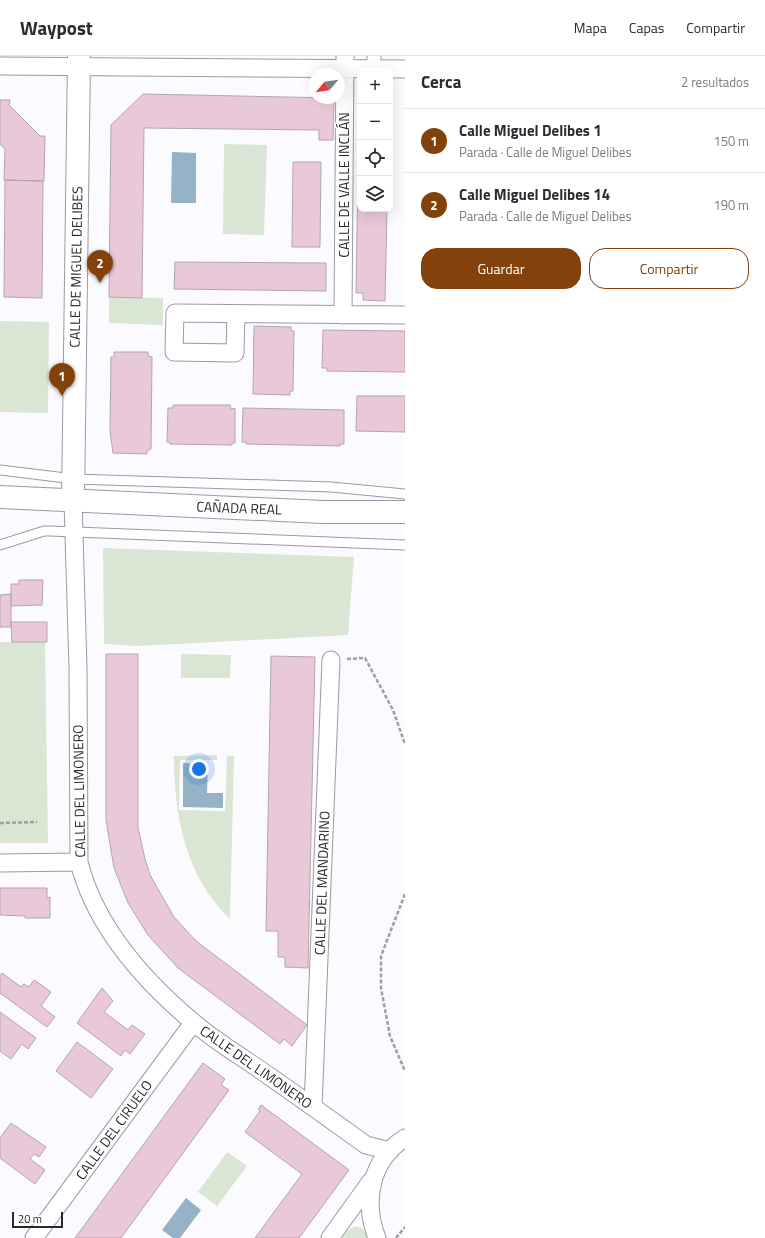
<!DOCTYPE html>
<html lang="es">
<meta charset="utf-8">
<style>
body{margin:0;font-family:"Titillium Web",sans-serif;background:#f7f7f7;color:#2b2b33}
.controls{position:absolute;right:12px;top:12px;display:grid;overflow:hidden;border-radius:8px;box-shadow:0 4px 16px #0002}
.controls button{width:36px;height:36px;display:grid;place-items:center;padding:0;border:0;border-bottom:1px solid #e1e1e2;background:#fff;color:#2b2b33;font:20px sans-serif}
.compass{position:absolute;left:309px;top:12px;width:36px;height:36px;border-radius:50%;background:#fff;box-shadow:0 4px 16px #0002;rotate:241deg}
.scale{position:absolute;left:12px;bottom:10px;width:51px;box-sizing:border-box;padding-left:4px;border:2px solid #29282c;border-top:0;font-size:11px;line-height:14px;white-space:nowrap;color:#29282c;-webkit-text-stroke:3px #fff;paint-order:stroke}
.you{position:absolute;left:199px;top:713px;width:14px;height:14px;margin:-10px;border:3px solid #fff;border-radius:50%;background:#1a73e8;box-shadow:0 0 0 6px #1a73e833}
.badge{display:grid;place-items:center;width:26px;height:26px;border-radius:50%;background:#83420b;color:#fff;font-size:13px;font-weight:700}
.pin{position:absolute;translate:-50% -33px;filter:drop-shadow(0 1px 2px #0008)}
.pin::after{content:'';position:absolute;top:21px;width:14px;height:12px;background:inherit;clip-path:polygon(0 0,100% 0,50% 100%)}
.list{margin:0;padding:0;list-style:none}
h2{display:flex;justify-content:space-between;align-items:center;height:52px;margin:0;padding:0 16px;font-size:17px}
h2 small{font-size:13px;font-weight:400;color:#7c7c81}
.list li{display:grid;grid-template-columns:26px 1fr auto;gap:12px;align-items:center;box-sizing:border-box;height:64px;padding:0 16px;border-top:1px solid #e1e1e2}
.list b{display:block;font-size:15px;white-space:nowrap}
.list p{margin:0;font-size:13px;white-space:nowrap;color:#7c7c81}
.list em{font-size:13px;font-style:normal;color:#7c7c81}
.actions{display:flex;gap:8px;padding:12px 16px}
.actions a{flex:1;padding:9px 0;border:1px solid #83420b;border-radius:16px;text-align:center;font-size:14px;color:#83420b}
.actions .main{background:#83420b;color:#fff}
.icon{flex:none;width:22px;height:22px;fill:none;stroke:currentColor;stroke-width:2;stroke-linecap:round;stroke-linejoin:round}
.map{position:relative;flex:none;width:405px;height:1182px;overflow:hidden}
header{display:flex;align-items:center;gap:24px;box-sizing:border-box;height:56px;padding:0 20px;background:#fff;border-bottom:1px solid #e1e1e2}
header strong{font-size:19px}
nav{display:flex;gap:22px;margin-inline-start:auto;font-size:14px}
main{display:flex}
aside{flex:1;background:#fff}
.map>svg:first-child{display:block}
</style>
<header>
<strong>Waypost</strong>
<nav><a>Mapa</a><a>Capas</a><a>Compartir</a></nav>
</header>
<main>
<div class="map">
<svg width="405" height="1182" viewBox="0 0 405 1182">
<rect width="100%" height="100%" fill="#fbfaff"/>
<path fill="#dae6d4" d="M 224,88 L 267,89 L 264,179 L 223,178 Z
M 109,241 L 163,242 L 163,269 L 109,267 Z
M 0,265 L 49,266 L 48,357 L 0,356 Z
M 103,492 L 354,501 L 348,579 L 139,590 L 104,588 Z
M 0,586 L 45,586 L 48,787 L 0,787 Z
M 181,598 L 231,599 L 230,622 L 181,622 Z
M 217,699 L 217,704 L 180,704 L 179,754 L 225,755 L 227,700 L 234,700 L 230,863 C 185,820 174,759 174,700 Z
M 227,1096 L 247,1110 L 217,1150 L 198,1136 Z
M 357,1170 L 363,1173 L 368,1182 L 342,1182 L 349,1173 Z"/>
<path fill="#95b2c6" d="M 172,96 L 196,97 L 196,147 L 171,147 Z
M 183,707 L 208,708 L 207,737 L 223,737 L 223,752 L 183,751 Z
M 186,1142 L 201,1154 L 180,1182 L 173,1182 L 162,1174 Z"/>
<path fill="#e9c8d7" stroke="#b2a6ab" d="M 143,38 L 334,42 L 333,84 L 319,84 L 319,74 L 144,72 L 142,242 L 109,241 L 111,69 Z
M 0,44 L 10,44 L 9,49 L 40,80 L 45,80 L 44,125 L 4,124 L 5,93 L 0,88 Z
M 359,49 L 360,153 L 387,153 L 385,245 L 363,244 L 363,237 L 356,237 Z
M 293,106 L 321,106 L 320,191 L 292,191 Z
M 5,124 L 43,125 L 42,242 L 4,241 Z
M 175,206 L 326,207 L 326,235 L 174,233 Z
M 254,270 L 291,271 L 291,275 L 294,275 L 293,335 L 290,335 L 290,339 L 253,338 Z
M 323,274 L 405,275 L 405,316 L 327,315 L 327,312 L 322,312 Z
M 114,296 L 148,296 L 148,300 L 152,301 L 151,393 L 147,395 L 147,398 L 113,397 L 110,375 L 111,301 L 114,301 Z
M 357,340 L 405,340 L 405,376 L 356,375 Z
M 173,349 L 230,349 L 231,353 L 235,352 L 235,387 L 232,387 L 232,389 L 170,388 L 170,386 L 167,386 L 168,352 L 173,352 Z
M 243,352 L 344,354 L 344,388 L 340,388 L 340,390 L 246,388 L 246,386 L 242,386 Z
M 19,524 L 43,524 L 42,549 L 11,550 L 11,528 L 19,528 Z
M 11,538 L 11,571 L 0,571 L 0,539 Z
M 11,566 L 47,566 L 47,586 L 12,586 Z
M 106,598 L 138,598 L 138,772 L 145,803 L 150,819 L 174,861 L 196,885 L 307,969 L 292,990 L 284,983 L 280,988 L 178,912 L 148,879 L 128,847 L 114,812 L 106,764 Z
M 271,600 L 315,601 L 308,912 L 285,911 L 285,901 L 278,901 L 278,875 L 266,875 Z
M 0,832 L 47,832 L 47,842 L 50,841 L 50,862 L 25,862 L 25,860 L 0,859 Z
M 2,917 L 21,931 L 24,928 L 29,931 L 34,924 L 51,936 L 41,950 L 55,961 L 47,971 L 0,937 L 0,920 Z
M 102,932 L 113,945 L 104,956 L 128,974 L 132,969 L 145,978 L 130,998 L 125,994 L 121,1000 L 77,967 Z
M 0,956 L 36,982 L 28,993 L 22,988 L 11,1003 L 0,995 Z
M 77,986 L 113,1013 L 91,1042 L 56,1015 Z
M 203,1007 L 225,1023 L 221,1029 L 229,1034 L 121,1182 L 75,1182 Z
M 261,1049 L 349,1114 L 299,1182 L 255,1182 L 302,1118 L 245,1076 L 260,1055 L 258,1053 Z
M 11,1067 L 46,1091 L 39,1101 L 34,1098 L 30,1103 L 45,1114 L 35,1128 L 0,1102 L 0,1082 Z"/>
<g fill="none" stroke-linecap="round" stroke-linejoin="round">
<g stroke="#9b99a3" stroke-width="11">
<path id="service" d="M 0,414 L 74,423 L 331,431 L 405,438
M 0,489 L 44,475 L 50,475 L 405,489"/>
</g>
<g stroke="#9b99a3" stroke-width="15">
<path id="pedestrian" d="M 374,13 L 374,0"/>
</g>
<g stroke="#9b99a3" stroke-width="19">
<path id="minor" d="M 0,10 L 405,13
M 236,258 L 235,297 L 174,296 L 175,257 L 405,259
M 343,259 L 345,0
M 73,445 L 78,612 L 79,806 C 95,870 143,924 193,966 C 216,986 244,1002 269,1020 C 302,1043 334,1066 366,1089 L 390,1095
M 0,807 L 79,806
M 313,1051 L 331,604
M 34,1182 L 193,967
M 330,1182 L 371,1125
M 377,1182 C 363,1146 370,1104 405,1082"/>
</g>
<g stroke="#9b99a3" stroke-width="24">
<path id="tertiary" d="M 0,441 L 323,456 L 405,456
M 73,445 L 79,0"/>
</g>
<path stroke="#9f9ea2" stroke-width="2.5" stroke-dasharray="4 2" stroke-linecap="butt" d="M 347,603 L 365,602 L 393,654 L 405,688
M 0,767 L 37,766
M 405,838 L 381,900 L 381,932 L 390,980 L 405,1015
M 396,1182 L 405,1171"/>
<use href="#service" stroke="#fff" stroke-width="9"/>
<use href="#pedestrian" stroke="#fff" stroke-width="13"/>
<use href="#minor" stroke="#fff" stroke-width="17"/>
<use href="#tertiary" stroke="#fff" stroke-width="22"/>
</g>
<g text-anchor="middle" stroke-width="3.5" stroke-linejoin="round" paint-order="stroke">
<g font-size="14" fill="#29282c" stroke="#fff">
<text transform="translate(344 129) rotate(-90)" y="5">CALLE DE VALLE INCLÁN</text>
<text transform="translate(76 211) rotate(-89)" y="5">CALLE DE MIGUEL DELIBES</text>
<text transform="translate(239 452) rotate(2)" y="5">CAÑADA REAL</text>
<text transform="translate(79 735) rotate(-91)" y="5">CALLE DEL LIMONERO</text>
<text transform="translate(322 827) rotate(-88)" y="5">CALLE DEL MANDARINO</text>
<text transform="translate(256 1011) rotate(35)" y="5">CALLE DEL LIMONERO</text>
<text transform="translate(114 1074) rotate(-54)" y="5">CALLE DEL CIRUELO</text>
</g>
</g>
</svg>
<div class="controls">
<button>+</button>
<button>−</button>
<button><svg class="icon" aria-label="locate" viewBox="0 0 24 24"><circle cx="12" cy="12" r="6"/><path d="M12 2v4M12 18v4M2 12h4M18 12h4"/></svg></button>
<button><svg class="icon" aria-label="layers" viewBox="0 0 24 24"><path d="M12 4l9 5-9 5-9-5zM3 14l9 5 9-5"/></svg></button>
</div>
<svg class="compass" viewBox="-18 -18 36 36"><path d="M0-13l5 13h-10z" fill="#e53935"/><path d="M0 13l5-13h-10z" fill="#7c7c81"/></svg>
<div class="scale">20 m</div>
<div class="you"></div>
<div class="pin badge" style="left:62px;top:340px">1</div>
<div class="pin badge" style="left:100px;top:227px">2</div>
</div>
<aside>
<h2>Cerca<small>2 resultados</small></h2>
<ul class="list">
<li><span class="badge">1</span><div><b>Calle Miguel Delibes 1</b><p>Parada · Calle de Miguel Delibes</p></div><em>150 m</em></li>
<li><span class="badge">2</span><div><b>Calle Miguel Delibes 14</b><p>Parada · Calle de Miguel Delibes</p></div><em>190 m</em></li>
</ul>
<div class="actions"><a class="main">Guardar</a><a>Compartir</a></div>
</aside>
</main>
